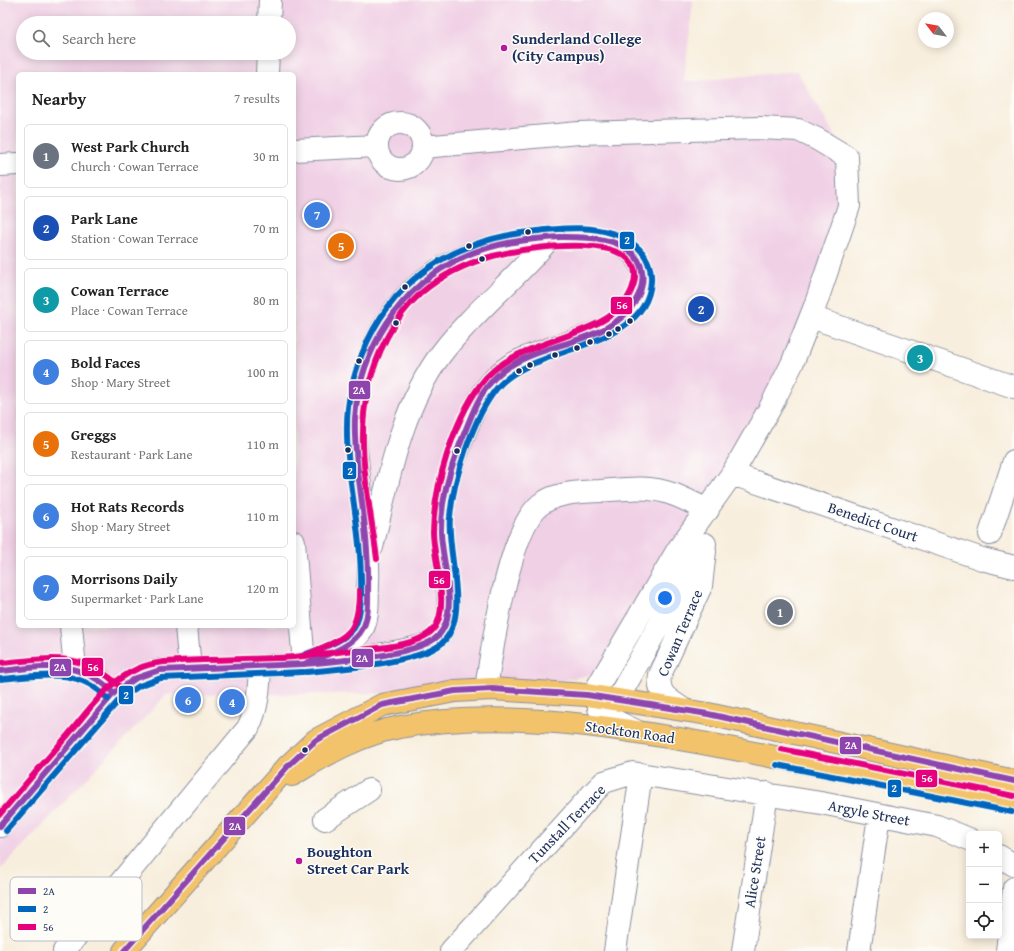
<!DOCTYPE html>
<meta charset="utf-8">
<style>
body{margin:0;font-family:"Gentium Book Plus",serif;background:#f2f2f2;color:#222}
.controls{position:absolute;right:12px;bottom:12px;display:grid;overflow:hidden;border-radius:6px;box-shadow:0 2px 10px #0003}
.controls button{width:36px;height:36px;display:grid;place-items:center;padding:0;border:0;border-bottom:1px solid #e0e0e0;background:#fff;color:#222;font:20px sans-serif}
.compass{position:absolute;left:918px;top:12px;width:36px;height:36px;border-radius:50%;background:#fff;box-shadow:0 2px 10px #0003;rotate:301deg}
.you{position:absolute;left:665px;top:598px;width:14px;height:14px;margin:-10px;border:3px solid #fff;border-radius:50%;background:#1a73e8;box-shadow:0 0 0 6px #1a73e833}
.badge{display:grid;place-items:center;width:26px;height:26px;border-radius:50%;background:#ea580c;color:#fff;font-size:13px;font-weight:700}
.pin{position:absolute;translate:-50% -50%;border:2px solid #fff;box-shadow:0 1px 4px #0006}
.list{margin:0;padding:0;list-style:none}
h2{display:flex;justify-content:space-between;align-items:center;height:52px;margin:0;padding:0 16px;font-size:17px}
h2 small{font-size:13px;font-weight:400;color:#767676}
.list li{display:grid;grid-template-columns:26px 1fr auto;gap:12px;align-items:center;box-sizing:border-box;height:64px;margin:0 8px 8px;padding:0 8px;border:1px solid #e0e0e0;border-radius:6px}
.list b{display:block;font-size:15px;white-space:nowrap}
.list p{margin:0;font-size:13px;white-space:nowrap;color:#767676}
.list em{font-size:13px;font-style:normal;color:#767676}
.icon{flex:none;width:22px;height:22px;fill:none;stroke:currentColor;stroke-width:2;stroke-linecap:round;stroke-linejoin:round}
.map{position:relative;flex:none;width:1014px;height:951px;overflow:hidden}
.search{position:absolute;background:#fff;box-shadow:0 2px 10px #0003;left:16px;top:16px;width:280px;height:44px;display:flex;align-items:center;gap:10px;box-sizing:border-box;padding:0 14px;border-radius:22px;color:#767676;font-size:15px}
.panel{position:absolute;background:#fff;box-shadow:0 2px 10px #0003;left:16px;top:72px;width:280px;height:556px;border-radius:6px}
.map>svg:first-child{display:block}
</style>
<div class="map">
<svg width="1014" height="951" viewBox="0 0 1014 951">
<rect width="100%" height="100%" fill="#fdfcf7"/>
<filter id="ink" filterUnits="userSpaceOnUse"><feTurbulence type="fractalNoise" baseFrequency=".025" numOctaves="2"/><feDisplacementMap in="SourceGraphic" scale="8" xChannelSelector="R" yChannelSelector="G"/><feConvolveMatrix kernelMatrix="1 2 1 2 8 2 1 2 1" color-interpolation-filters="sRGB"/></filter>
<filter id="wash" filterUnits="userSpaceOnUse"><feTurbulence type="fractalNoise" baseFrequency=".012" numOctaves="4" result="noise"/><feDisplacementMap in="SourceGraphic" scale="16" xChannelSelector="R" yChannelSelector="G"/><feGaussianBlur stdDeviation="0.9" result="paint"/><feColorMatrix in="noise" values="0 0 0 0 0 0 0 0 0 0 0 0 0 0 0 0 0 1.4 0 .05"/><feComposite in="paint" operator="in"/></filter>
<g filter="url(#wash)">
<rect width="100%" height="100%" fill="#f8eedd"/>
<path fill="#f0d0e5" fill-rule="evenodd" d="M 0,0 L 693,0 L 684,82 L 797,71 L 847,157 L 849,206 L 811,317 L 708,510 L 704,566 L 667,660 L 533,686 L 443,693 L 166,695 L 0,870 ZM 23,23 L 289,23 L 289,53 L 23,53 ZM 18,74 L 294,74 L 294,626 L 18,626 Z"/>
</g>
<g filter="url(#ink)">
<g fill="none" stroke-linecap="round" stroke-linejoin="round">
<g stroke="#8a8e9e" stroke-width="24">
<path id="minor" d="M 269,23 L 270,0
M 267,74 L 268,53
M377 146a23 23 0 1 1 46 0a23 23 0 1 1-46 0Z
M 423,147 L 579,133 L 761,128 L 798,130 L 817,139 L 847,157 L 849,206 L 815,306 L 792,364 L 770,408 L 732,474 L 677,551 L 598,686 L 599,708 L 611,719 L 636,731
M 294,150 L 377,146
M 0,165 L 18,164
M 811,317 L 1014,387
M 732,474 L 982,559 L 1014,567
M 990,534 L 1014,461
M 294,542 L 304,664
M 372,547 C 388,482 400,409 441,354 C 473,312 516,279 549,239
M 71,626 L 75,669
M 186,626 L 190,668
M 0,671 C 31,669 73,660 101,680 C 106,684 110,689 114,693
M 486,689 C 492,650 509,521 544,502 C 560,492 582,492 600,491 C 624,489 649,485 672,494 C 684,498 696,505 708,510
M 684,710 C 669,699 657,696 660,675 L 701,586 L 705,551
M 605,713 L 617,700 L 705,544
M 325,819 L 369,790
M 0,826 L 114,693 C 129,681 141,674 160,670 C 236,666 313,668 389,653 C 405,650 424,648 437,637 C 460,618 441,561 441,533 C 441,493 456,452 472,415 C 480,395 492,377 511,365 C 550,341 630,338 642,287 C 645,275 642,264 633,254 C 609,229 547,237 515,242 C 441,254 388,296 365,369 C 359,390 354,411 355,433 C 357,483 370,533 368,583 C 367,599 370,619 360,633 C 350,646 319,657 304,664
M 999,856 L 1014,865
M 64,951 L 248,728 C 258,708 259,689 260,667
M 451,951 L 593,793 L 604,782 L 633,773 L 821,803 L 937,826 L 969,839
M 615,951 L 641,774
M 743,951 L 767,793
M 859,951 L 879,816
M 1007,951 L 1014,888"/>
</g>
<g stroke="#8a8e9e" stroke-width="24">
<path id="highway" d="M 292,775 C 326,754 361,734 400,727 C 505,707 626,729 729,748 C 824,766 919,785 1014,804
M 124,951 L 288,766 L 316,740 L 382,705 L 455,691 L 492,689 L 587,695 L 708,714 L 1014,781"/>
</g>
<use href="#minor" stroke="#fff" stroke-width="22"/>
<use href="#highway" stroke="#f2c36a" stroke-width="22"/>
<g stroke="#fdfcf7" stroke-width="9">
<path id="bus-1" d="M 560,237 C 585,237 622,236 638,260 C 644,271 644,282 639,294 C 618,342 551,340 510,366 C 493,376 481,393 473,412 C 457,450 440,491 441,533 C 442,563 460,613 438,636 C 419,656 333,661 304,664 C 323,656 353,648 363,628 C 369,616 368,602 368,589 C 369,550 363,511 358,472 C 356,454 354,436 355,418 C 360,349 400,286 463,257 C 493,243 527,239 560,237 Z
M 0,671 C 44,667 80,658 114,693
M 0,826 L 114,693 L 136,678 L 160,670 L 304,664
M 124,951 L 288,766 L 316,740 L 382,705 L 455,691 L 492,689 L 587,695 L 708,714 L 1014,781"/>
</g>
<g stroke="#fdfcf7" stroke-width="9">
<path id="bus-2" d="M 302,656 C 318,649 344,642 354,628 C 364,613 361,574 360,556 C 357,512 346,469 347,425 C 347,401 353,377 362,354 C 390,283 447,244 521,233 C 557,228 606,221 636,246 C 646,254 652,267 651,281 C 647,351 533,344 497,388 C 473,417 453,481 450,517 C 446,554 472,617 441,644 C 418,663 337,669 306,672
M 1,679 C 41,676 77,666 108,699
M 777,765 L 1012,812
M 6,831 L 120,699 L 139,686 L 161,678 L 303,672"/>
</g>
<g stroke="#fdfcf7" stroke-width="9">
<path id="bus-3" d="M 306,655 C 344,637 359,638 359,591
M 0,663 C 47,659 84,650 120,687
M 781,749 L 1014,796
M 0,814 C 23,787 45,761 68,735 C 88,711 107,682 137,669 C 158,660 181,661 203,660 C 228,660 252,659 277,658 C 304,657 331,652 358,650 C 379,648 422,646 435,627 C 450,605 433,558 433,532 C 434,485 453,423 480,385 C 516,333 611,343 632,289 C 657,226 521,248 493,256 C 467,263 442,275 421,293 C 393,318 376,354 368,389 C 355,445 370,504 377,559"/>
</g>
<use href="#bus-1" stroke="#8e44ad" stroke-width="6"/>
<use href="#bus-2" stroke="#0065bd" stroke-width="6"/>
<use href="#bus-3" stroke="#e5007d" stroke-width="6"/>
</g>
</g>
<g fill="#b5179e" stroke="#fdfcf7" stroke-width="1.5">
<circle cx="504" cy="48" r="4"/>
<circle cx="299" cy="861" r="4"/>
</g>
<g fill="#1b2f5e" stroke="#fdfcf7" stroke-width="1.5">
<circle cx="528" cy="232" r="3.5"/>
<circle cx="469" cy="246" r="3.5"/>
<circle cx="482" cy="259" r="3.5"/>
<circle cx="405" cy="287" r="3.5"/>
<circle cx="630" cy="321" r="3.5"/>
<circle cx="396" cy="323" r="3.5"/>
<circle cx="618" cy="329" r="3.5"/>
<circle cx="609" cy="334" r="3.5"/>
<circle cx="590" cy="342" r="3.5"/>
<circle cx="577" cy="348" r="3.5"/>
<circle cx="555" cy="355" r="3.5"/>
<circle cx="359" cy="361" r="3.5"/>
<circle cx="530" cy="365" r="3.5"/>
<circle cx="519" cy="371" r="3.5"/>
<circle cx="348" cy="450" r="3.5"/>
<circle cx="457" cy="451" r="3.5"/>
<circle cx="305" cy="750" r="3.5"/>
</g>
<g text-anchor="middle" stroke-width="3" stroke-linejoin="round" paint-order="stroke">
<g font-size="15" font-weight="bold" fill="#1b2f5e" stroke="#fdfcf7" text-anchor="start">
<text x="512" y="44">Sunderland College<tspan x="512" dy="17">(City Campus)</tspan></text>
<text x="307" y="857">Boughton<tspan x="307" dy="17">Street Car Park</tspan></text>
</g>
<g font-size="15" fill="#1b2f5e" stroke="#fdfcf7">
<text transform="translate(873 522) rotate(19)" y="5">Benedict Court</text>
<text transform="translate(680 633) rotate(-67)" y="5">Cowan Terrace</text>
<text transform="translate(630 732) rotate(8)" y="5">Stockton Road</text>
<text transform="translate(869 813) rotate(11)" y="5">Argyle Street</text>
<text transform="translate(567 824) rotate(-46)" y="5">Tunstall Terrace</text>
<text transform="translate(755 872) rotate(-81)" y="5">Alice Street</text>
</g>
</g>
<rect x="10" y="877" width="132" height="64" rx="6" fill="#fdfcf7" stroke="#b9bec9" stroke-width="1"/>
<rect x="18" y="888" width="18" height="6" fill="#8e44ad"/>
<rect x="18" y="906" width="18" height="6" fill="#0065bd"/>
<rect x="18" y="924" width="18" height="6" fill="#e5007d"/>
<g font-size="11" fill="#1b2f5e">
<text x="43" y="895">2A</text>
<text x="43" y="913">2</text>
<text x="43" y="931">56</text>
</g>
<g stroke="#fdfcf7" stroke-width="1.5">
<rect x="619" y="231" width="16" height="19" rx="4" fill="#0065bd"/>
<rect x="610" y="296" width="23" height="19" rx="4" fill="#e5007d"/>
<rect x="348" y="380" width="23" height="20" rx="4" fill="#8e44ad"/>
<rect x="342" y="461" width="15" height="19" rx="4" fill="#0065bd"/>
<rect x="428" y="570" width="23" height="19" rx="4" fill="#e5007d"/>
<rect x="351" y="648" width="23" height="20" rx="4" fill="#8e44ad"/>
<rect x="81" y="657" width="23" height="20" rx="4" fill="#e5007d"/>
<rect x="49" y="658" width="23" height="19" rx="4" fill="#8e44ad"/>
<rect x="118" y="685" width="16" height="20" rx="4" fill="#0065bd"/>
<rect x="839" y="736" width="23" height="19" rx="4" fill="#8e44ad"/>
<rect x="915" y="769" width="23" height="19" rx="4" fill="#e5007d"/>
<rect x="887" y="779" width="15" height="19" rx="4" fill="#0065bd"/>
<rect x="223" y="816" width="23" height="20" rx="4" fill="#8e44ad"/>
</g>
<g font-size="11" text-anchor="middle" font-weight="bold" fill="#fff">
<text x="627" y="244">2</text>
<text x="622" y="309">56</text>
<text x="359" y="394">2A</text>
<text x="350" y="475">2</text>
<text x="439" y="584">56</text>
<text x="362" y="662">2A</text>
<text x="93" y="671">56</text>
<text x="60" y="671">2A</text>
<text x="126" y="699">2</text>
<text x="851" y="749">2A</text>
<text x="927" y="782">56</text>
<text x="894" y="792">2</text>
<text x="235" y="830">2A</text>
</g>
</svg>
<div class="controls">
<button>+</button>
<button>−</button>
<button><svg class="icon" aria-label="locate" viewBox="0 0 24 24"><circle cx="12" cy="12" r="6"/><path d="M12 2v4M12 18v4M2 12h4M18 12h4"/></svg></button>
</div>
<svg class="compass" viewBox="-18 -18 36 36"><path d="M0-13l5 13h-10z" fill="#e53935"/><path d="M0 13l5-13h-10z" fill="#767676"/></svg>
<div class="you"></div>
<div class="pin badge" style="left:780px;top:612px;background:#6b7280">1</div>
<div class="pin badge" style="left:701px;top:309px;background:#1a4fb4">2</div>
<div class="pin badge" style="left:920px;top:358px;background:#0f9aa8">3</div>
<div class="pin badge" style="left:232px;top:702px;background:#3f7fe0">4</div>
<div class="pin badge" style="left:341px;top:246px;background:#e8710a">5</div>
<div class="pin badge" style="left:188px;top:700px;background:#3f7fe0">6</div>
<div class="pin badge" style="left:317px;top:215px;background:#3f7fe0">7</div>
<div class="search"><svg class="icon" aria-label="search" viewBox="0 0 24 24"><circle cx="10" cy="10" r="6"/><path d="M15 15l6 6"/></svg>Search here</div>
<section class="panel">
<h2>Nearby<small>7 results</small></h2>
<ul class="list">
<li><span class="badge" style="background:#6b7280">1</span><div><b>West Park Church</b><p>Church · Cowan Terrace</p></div><em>30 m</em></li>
<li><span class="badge" style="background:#1a4fb4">2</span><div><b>Park Lane</b><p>Station · Cowan Terrace</p></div><em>70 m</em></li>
<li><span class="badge" style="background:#0f9aa8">3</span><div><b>Cowan Terrace</b><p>Place · Cowan Terrace</p></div><em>80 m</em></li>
<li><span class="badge" style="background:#3f7fe0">4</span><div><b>Bold Faces</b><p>Shop · Mary Street</p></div><em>100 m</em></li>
<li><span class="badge" style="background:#e8710a">5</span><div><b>Greggs</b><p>Restaurant · Park Lane</p></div><em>110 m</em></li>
<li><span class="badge" style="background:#3f7fe0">6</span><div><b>Hot Rats Records</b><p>Shop · Mary Street</p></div><em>110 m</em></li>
<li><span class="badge" style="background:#3f7fe0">7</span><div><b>Morrisons Daily</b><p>Supermarket · Park Lane</p></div><em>120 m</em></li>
</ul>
</section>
</div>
